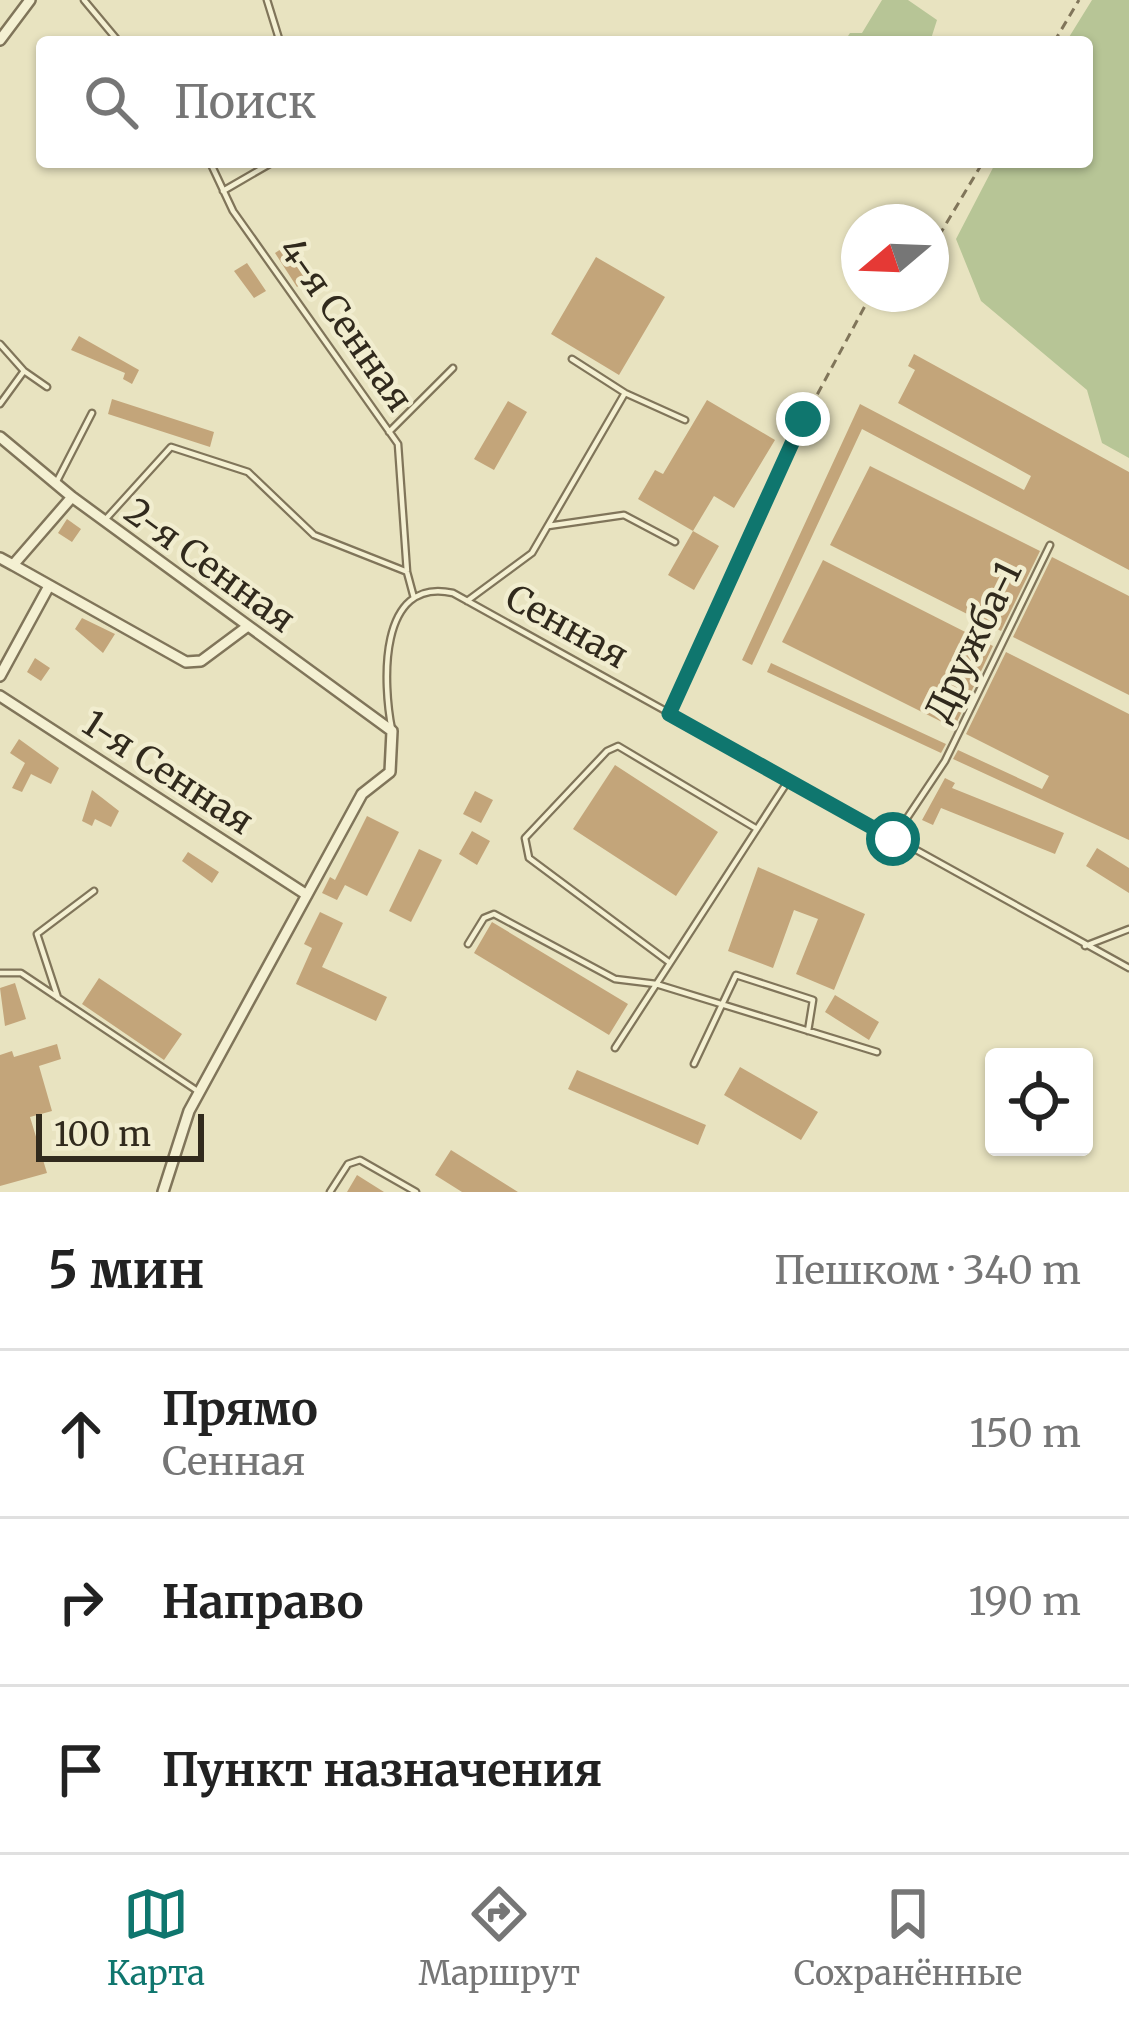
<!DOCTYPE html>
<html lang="ru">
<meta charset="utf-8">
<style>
body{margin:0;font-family:Merriweather,serif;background:#f6f6f6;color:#222}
.controls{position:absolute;right:36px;bottom:36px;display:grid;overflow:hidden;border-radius:12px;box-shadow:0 3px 9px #0004}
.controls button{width:108px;height:108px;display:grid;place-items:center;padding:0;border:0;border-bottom:3px solid #e0e0e0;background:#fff;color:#222;font:60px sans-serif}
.compass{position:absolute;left:841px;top:204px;width:108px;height:108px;border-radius:50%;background:#fff;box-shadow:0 3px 9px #0004;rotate:251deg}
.scale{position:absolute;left:36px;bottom:30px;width:168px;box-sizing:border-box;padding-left:12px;border:6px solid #312a1d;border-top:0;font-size:33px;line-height:42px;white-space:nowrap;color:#312a1d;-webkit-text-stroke:9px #f1edcf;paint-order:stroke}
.stop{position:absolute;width:36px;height:36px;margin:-27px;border:9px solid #0f766e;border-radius:50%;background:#fff}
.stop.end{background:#0f766e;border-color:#fff;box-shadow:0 3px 12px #0008}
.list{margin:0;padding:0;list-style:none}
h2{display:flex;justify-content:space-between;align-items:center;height:156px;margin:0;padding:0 48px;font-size:51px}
h2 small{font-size:39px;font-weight:400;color:#767676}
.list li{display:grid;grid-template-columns:78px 1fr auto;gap:36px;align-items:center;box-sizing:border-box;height:168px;padding:0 48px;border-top:3px solid #e0e0e0}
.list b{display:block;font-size:45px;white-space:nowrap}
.list p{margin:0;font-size:39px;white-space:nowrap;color:#767676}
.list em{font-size:39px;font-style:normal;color:#767676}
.icon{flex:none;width:66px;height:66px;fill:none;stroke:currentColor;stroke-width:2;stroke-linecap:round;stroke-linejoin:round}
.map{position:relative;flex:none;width:1129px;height:1192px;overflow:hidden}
.search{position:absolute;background:#fff;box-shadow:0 3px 9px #0004;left:36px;right:36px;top:36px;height:132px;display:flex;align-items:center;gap:30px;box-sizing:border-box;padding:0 42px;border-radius:12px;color:#767676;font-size:45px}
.sheet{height:660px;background:#fff}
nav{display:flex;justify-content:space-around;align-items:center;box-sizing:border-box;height:168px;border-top:3px solid #e0e0e0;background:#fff;font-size:33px;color:#767676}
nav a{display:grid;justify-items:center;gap:6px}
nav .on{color:#0f766e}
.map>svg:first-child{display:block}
</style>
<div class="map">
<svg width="1129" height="1192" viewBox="0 0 1129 1192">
<rect width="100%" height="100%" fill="#e8e3c0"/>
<path fill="#b7c596" d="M 882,0 L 908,0 L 937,20 L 930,42 L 844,42 L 850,33 L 862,33 Z
M 1092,0 L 1129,0 L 1129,458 L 1102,443 L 1087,390 L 981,301 L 956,239 L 996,162 L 1087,162 L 1087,42 L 1066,42 Z"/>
<path fill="#c3a57a" d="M 287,245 L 309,279 L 297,287 L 275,253 Z
M 596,257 L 665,297 L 619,375 L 551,334 Z
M 247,263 L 266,291 L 254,298 L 234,271 Z
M 79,336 L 139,370 L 132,384 L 123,379 L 125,373 L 71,350 Z
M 914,354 L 1129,472 L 1129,570 L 862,429 L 752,665 L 742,660 L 860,404 L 1024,490 L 1031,476 L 898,403 L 915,370 L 908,366 Z
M 371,363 L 391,391 L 379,399 L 359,371 Z
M 112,399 L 214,432 L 210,447 L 108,414 Z
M 707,400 L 775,440 L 734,508 L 714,496 L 693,531 L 638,499 L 655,470 L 663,474 Z
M 508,401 L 527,412 L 494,470 L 474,459 Z
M 870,466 L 1040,551 L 1001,631 L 830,545 Z
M 67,519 L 81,529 L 72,542 L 58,533 Z
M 693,531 L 719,546 L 694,590 L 668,575 Z
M 1052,557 L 1129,596 L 1129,695 L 1013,637 Z
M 823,560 L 993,646 L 954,728 L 782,642 Z
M 82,618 L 115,634 L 103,653 L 75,629 Z
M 1006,652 L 1129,714 L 1129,840 L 953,759 L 958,750 L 1042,789 L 1049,776 L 966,734 Z
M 35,658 L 50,668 L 41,681 L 27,672 Z
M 771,663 L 946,744 L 941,753 L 767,672 Z
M 19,739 L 59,768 L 51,784 L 31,774 L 22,792 L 12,788 L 25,763 L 10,753 Z
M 615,765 L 718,832 L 676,896 L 573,829 Z
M 945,778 L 955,783 L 952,788 L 1064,833 L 1055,854 L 941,808 L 933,825 L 922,820 Z
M 92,790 L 119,811 L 111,827 L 95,819 L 92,826 L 82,821 Z
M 475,791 L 493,800 L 481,823 L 463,814 Z
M 367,816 L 399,832 L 367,896 L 345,885 L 337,900 L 322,893 L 330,877 L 335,880 Z
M 472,831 L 490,841 L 477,865 L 459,854 Z
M 1097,848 L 1129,868 L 1129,893 L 1086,866 Z
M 419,849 L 442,860 L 411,922 L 389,911 Z
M 188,852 L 219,872 L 212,883 L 182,861 Z
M 758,867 L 865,914 L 834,990 L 796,974 L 818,919 L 794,910 L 773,968 L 728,951 Z
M 320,912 L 343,923 L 322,967 L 387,997 L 376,1021 L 296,984 L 312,948 L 304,944 Z
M 492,922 L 628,1004 L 609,1035 L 474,953 Z
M 99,978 L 182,1034 L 164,1060 L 82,1004 Z
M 15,983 L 26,1019 L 5,1026 L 0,988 Z
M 835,995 L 879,1022 L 869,1040 L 825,1012 Z
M 57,1044 L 61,1059 L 39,1066 L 52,1111 L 30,1117 L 47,1173 L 0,1186 L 0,1055 L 12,1051 L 14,1057 Z
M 740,1067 L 818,1112 L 801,1140 L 724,1095 Z
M 577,1070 L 706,1125 L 698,1145 L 568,1089 Z
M 451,1150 L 518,1192 L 462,1192 L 435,1175 Z
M 357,1175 L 384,1192 L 347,1192 Z"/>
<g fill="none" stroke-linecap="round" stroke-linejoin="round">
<g stroke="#80755a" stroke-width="9">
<path id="service" d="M 84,0 L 119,42
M 267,0 L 280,42
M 210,162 L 233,211 L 398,444 L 407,572 L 414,598
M 223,191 L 273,162
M 0,344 L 24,371 L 0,404
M 572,359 L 625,393
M 24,371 L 47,387
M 389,432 L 453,368
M 56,483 L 92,413
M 104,521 L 171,447 L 248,472 L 314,535 L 405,571
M 548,526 L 624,515 L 675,542
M 467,601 L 532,553 L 625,393 L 685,420
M 392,730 C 383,685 377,576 453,593 L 1129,968
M 893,839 L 945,761 L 1050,545
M 468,944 L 484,918 L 494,914 L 615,979 L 656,984 L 877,1052
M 1085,946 L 1129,929
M 670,963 L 529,858 L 525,838 L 607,751 L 618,746 L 757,829
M 0,973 L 21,973 L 199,1092
M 58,998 L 37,934 L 94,891
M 615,1048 L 788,781
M 694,1064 L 736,975 L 813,1000 L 808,1031
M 330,1192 L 348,1164 L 360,1160 L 416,1192"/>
</g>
<g stroke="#80755a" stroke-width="14">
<path id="minor" d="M 0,40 L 30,0
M 0,437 L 72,497 L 392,731 L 390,772 L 362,794 L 189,1111 L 163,1192
M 0,558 L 13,565 L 72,497
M 13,565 L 186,662 L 201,661 L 248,626
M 0,676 L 49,586
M 0,696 L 307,895"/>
</g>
<path stroke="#80755a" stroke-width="3" stroke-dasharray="9 6" stroke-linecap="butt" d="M 1054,42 L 1079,0
M 931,249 L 983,162
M 672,707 L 804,419 L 865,306 L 887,294"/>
<use href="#service" stroke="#f4f0d2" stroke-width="4.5"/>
<use href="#minor" stroke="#f4f0d2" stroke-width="9"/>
</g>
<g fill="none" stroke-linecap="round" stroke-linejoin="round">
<path stroke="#0f766e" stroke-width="15" d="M 803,419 L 669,714 L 893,839"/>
</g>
<g text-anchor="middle" stroke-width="9" stroke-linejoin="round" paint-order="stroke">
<g font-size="36" fill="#312a1d" stroke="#f1edcf">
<text transform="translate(346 324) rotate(55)" y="13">4-я Сенная</text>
<text transform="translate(210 565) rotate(36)" y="13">2-я Сенная</text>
<text transform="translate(567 626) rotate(29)" y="13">Сенная</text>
<text transform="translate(973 641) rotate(-64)" y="13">Дружба-1</text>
<text transform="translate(168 772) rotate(33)" y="13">1-я Сенная</text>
</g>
</g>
</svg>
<div class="controls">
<button><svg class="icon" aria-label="locate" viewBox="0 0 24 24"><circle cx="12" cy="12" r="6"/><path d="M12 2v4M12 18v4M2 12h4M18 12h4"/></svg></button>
</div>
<svg class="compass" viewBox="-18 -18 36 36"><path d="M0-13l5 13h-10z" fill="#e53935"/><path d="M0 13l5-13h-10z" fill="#767676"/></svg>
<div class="scale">100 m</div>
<div class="stop" style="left:893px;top:839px"></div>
<div class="stop end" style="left:803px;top:419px"></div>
<div class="search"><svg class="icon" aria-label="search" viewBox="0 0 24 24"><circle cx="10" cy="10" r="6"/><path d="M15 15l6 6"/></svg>Поиск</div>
</div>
<section class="sheet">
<h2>5 мин<small>Пешком · 340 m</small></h2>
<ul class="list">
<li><svg class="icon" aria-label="ahead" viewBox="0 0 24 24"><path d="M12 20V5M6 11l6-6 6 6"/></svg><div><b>Прямо</b><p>Сенная</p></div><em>150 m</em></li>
<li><svg class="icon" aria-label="right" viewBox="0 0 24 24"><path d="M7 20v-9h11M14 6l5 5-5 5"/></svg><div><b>Направо</b></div><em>190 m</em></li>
<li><svg class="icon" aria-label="arrive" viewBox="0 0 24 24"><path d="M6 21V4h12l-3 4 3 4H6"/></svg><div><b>Пункт назначения</b></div></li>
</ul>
</section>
<nav>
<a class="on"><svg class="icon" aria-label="map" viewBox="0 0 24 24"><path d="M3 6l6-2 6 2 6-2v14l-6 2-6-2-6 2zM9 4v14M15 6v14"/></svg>Карта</a>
<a><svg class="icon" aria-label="directions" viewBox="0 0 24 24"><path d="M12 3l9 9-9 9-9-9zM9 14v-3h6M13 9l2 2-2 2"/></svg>Маршрут</a>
<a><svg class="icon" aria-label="saved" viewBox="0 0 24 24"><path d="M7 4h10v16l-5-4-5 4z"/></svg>Сохранённые</a>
</nav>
